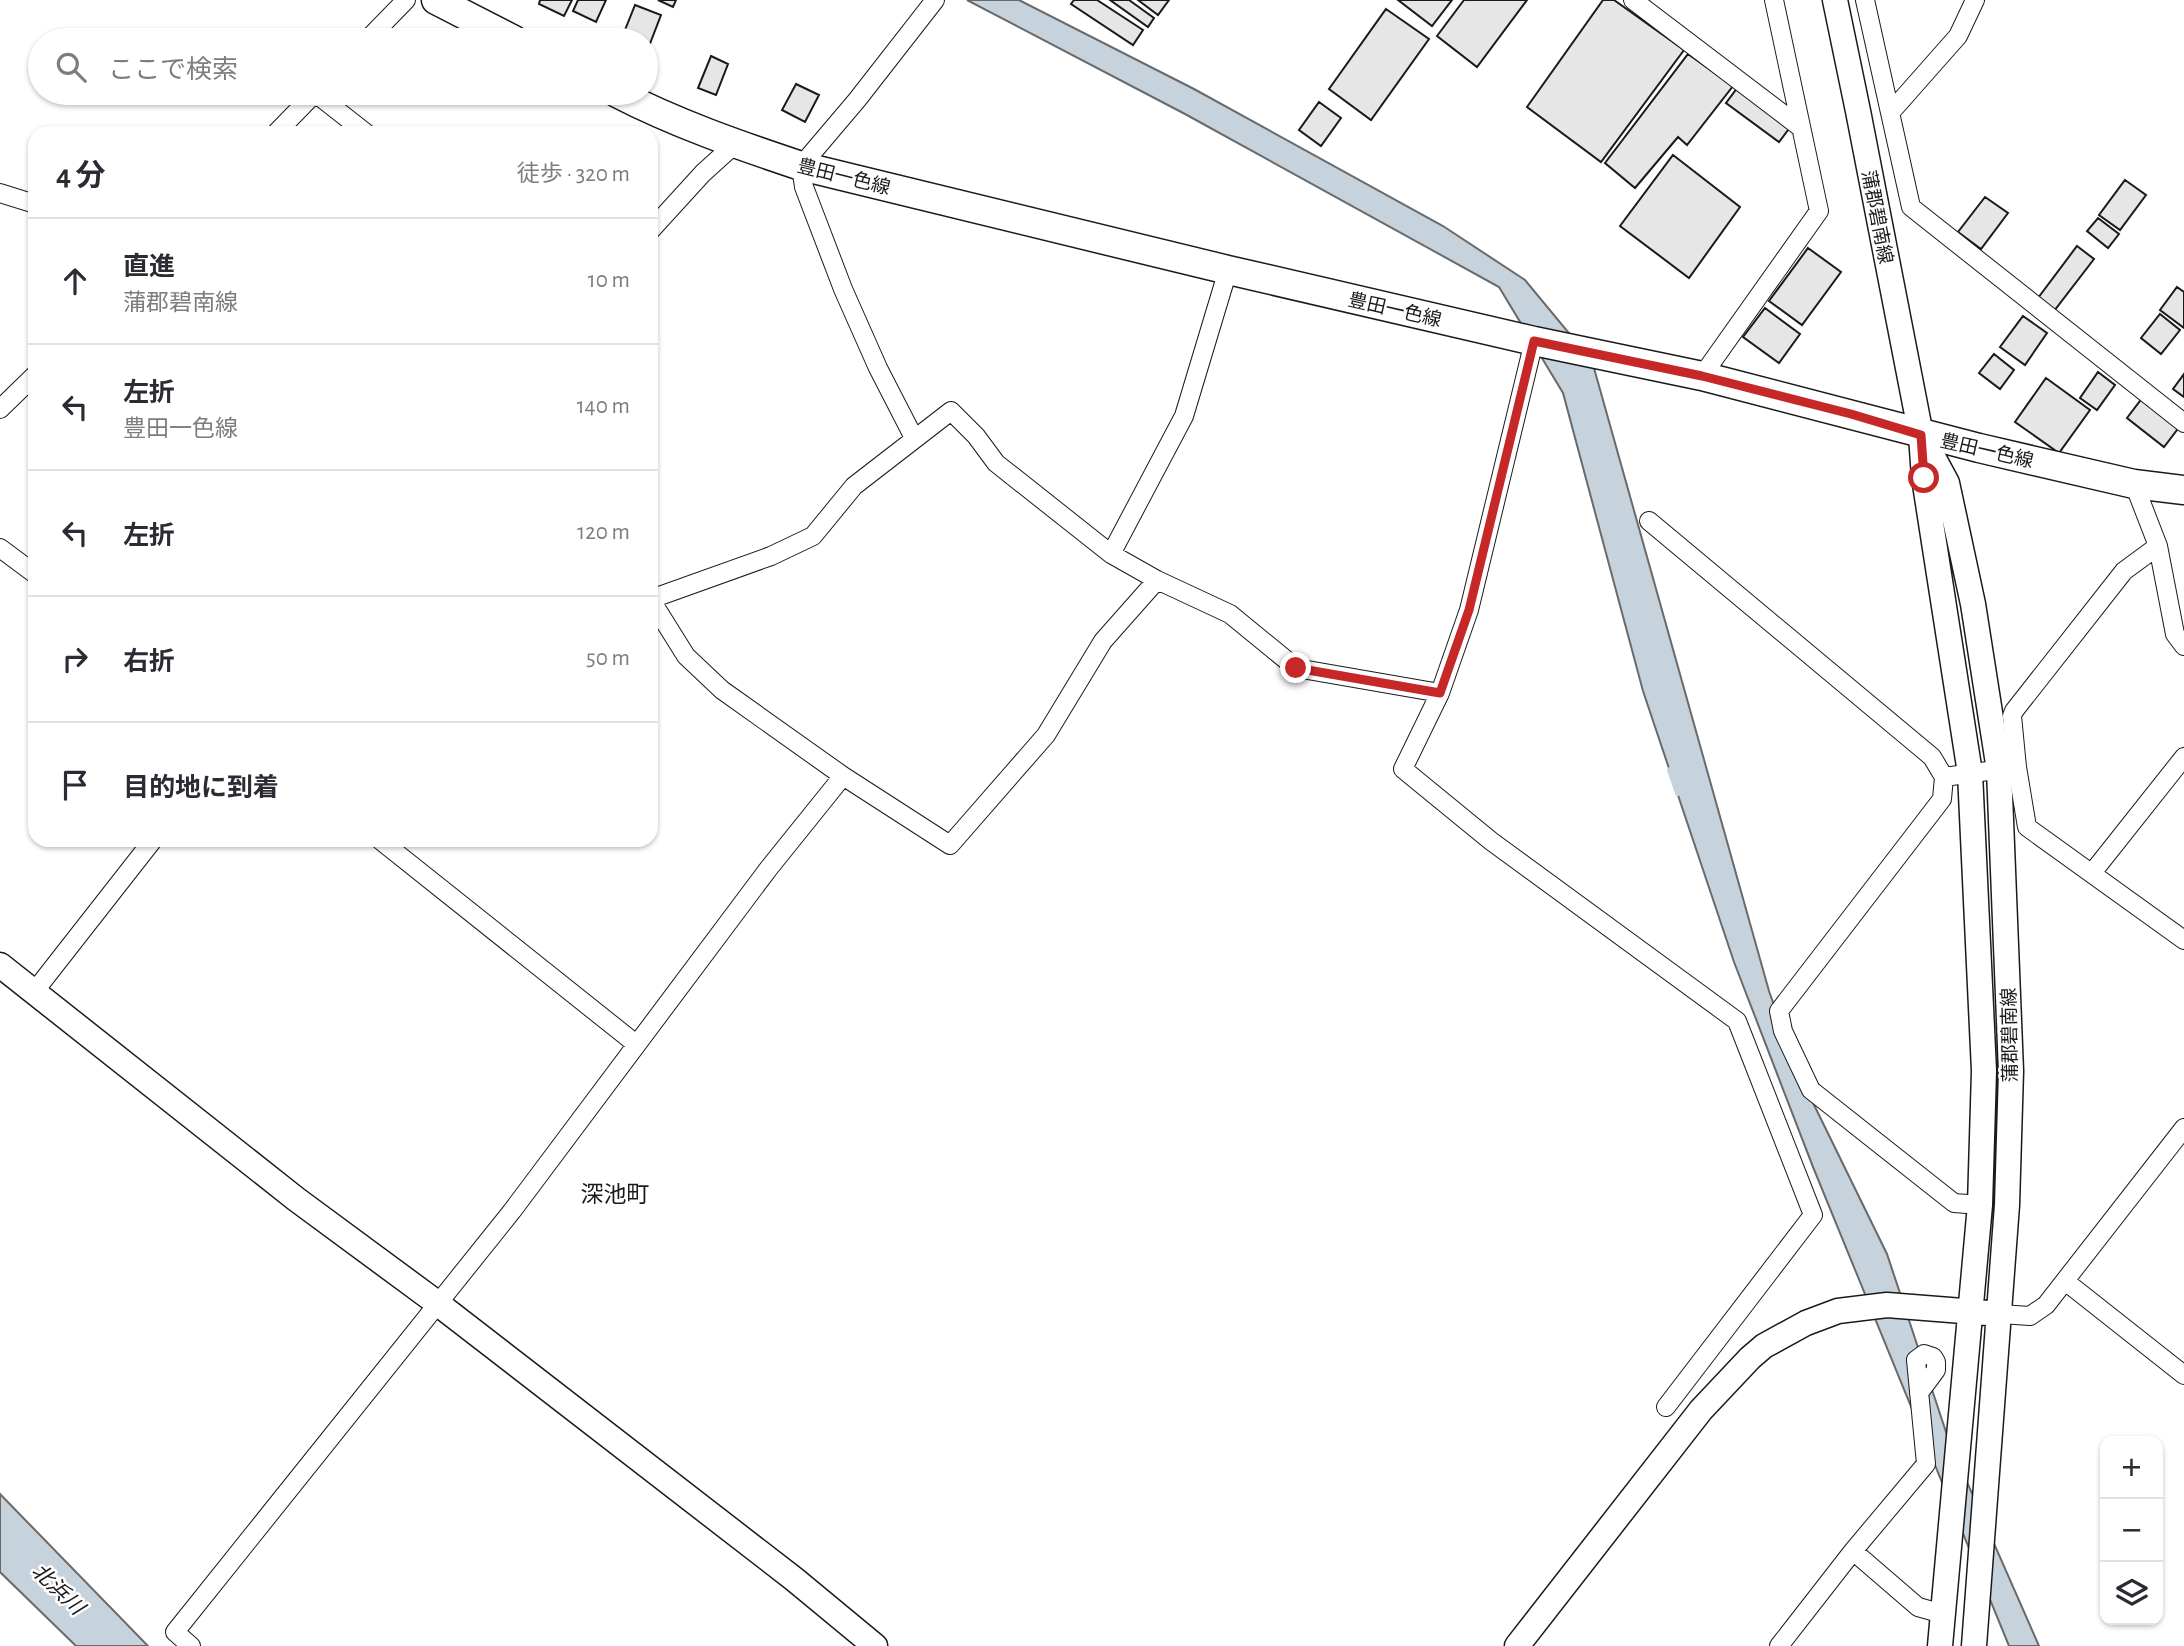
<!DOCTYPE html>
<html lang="ja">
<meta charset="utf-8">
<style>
body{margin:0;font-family:"Alegreya Sans","Noto Sans JP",sans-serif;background:#f7f7f7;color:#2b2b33}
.controls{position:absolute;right:21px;bottom:21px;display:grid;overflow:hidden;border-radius:14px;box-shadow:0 2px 5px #0004}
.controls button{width:63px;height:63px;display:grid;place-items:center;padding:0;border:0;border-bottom:2px solid #e1e1e2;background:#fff;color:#2b2b33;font:35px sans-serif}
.stop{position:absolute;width:21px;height:21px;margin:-16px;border:5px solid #c62828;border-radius:50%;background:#fff}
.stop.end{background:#c62828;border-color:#fff;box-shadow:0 2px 7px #0008}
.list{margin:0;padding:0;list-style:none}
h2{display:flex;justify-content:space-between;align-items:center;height:91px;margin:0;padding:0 28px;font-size:30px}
h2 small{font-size:23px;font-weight:400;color:#7c7c81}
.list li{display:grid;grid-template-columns:46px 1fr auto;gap:21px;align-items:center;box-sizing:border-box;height:126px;padding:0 28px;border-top:2px solid #e1e1e2}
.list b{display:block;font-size:26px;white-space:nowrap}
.list p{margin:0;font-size:23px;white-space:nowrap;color:#7c7c81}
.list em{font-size:23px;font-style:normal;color:#7c7c81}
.icon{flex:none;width:38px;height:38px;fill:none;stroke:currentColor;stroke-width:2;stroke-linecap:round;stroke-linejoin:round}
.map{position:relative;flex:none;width:2184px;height:1646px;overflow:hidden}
.search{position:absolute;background:#fff;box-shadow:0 2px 5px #0004;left:28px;top:28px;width:630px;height:77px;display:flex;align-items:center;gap:18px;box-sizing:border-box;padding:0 24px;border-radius:38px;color:#7c7c81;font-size:26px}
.panel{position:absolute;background:#fff;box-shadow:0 2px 5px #0004;left:28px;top:126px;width:630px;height:721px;border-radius:21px}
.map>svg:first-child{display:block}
</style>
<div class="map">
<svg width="2184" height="1646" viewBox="0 0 2184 1646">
<rect width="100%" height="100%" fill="#fff"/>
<path fill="#c6d2dc" stroke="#6a6a6a" stroke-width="2" d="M 967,0 L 1019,0 L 1194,89 L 1443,226 L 1525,280 L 1592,361 L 1769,991 L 1797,1070 L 1887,1254 L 1949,1441 L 2039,1646 L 2009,1646 L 1813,1167 L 1734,962 L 1643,691 L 1563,393 L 1499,287 L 1185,114 Z
M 0,1494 L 148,1646 L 76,1646 L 0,1572 Z"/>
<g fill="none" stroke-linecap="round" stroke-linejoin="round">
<path stroke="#c6d2dc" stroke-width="6" d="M 1670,770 L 1678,793"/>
</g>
<path fill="#e6e6e6" stroke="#1a1a1a" stroke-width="2" d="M 540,0 L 572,0 L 564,16 L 539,4 Z
M 578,0 L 606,0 L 596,22 L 573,11 Z
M 658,0 L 676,0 L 673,7 Z
M 1074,0 L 1097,0 L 1143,30 L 1133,45 L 1071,4 Z
M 1110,0 L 1129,0 L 1154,18 L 1148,27 Z
M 1138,0 L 1169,0 L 1158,15 Z
M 1398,0 L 1452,0 L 1432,26 Z
M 1464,0 L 1527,0 L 1477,67 L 1437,36 Z
M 1603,0 L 1614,0 L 1684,50 L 1601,162 L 1527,107 Z
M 635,5 L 661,15 L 646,54 L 646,40 L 621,40 Z
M 1386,9 L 1429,39 L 1371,120 L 1329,89 Z
M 1688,54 L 1733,86 L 1687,145 L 1678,137 L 1635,188 L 1605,163 Z
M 711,56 L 728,64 L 716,95 L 698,88 Z
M 796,84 L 819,95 L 805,122 L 782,110 Z
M 1738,87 L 1791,126 L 1779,142 L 1726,103 Z
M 1319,102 L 1341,118 L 1321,146 L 1299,130 Z
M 1673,155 L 1740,207 L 1689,278 L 1620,226 Z
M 2125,180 L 2146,195 L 2120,230 L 2099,215 Z
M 1985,197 L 2008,213 L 1981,249 L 1958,232 Z
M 2098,218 L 2119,234 L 2108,248 L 2087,231 Z
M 2077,246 L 2094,259 L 2054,311 L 2038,298 Z
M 1808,248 L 1841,272 L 1802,325 L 1769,301 Z
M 2177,287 L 2184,292 L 2184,328 L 2160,310 Z
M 1765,308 L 1800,334 L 1779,363 L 1743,337 Z
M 2160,314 L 2180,330 L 2161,354 L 2141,338 Z
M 2023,316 L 2047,333 L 2025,365 L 2000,347 Z
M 1994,354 L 2014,370 L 2000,389 L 1979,373 Z
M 2098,372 L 2115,385 L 2097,410 L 2080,398 Z
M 2184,374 L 2184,397 L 2173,389 Z
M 2046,378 L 2090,410 L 2059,453 L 2015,422 Z
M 2143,397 L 2180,426 L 2164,447 L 2127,418 Z"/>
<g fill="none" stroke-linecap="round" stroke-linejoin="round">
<g stroke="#1a1a1a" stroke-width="20">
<path id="street" d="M 1633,0 L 1800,127
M 1865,0 L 1911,207 L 2184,423
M 367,40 L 406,0
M 315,93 L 366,133
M 1890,113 L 1958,36 L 1975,0
M 276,133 L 315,93
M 0,193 L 35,204
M 651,230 L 703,173 L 735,144
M 1534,341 L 1469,610 L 1440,693 L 1403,769 L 1491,841 L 1737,1021 L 1813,1215 L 1666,1407
M 1702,376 L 1819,211 L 1774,0
M 0,409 L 35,375
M 914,438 L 878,368 L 843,289 L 804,187 L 801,166 L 857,100 L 935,0
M 2134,484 L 2158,546 L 2175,634 L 2184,646
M 1649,521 L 1932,757 L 1944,777 L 2017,767 L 2027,827 L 2184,940
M 0,548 L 35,574
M 1111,554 L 1184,416 L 1228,270
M 651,599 L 771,556 L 813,536 L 854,486 L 951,411 L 976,436 L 996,463 L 1111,554 L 1157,580 L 1230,614 L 1296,668 L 1440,693
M 651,600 L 686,656 L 722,690 L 843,776 L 950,845 L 1046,735 L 1103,641 L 1157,580
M 2017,767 L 2012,716 L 2014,711 L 2124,571 L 2158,546
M 1944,777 L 1942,799 L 1779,1011 L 1783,1031 L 1811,1090 L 1954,1203 L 1980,1205
M 380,840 L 636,1044
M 2092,873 L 2184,757
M 34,992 L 153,840
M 2065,1281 L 2184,1375
M 2000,1314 L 2030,1316 L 2046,1305 L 2184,1128
M 1853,1551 L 1918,1607 L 1943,1614
M 191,1646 L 175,1632 L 512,1211 L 769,868 L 843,776
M 1779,1646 L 1853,1551 L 1926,1464 L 1916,1360 L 1924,1354 L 1933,1357 L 1936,1362 L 1936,1370 L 1919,1393"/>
</g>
<g stroke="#1a1a1a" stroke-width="27">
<path id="secondary" d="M 1835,0 L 1858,111 L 1921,435 L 1924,478 L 1970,773 L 1984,1071 L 1980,1205 L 1940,1646
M 1926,444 L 1947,483 L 1973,604 L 1999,770 L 2011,1071 L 2007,1205 L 1974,1646
M 0,965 L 296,1199 L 437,1303 L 794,1579 L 875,1646
M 1517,1646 L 1701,1410 L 1750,1358 L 1764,1346 L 1806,1323 L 1838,1311 L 1887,1305 L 1988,1313"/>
</g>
<g stroke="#1a1a1a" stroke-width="31">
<path id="primary" d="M 436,0 L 514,40
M 617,93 C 675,123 738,145 801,166 L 1228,270 L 1534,341 L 1702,376 L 1979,448 L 2134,484 L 2184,490"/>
</g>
<use href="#street" stroke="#fff" stroke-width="18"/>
<use href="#secondary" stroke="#fff" stroke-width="24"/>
<use href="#primary" stroke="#fff" stroke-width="28"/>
</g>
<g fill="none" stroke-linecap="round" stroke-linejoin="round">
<path stroke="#c62828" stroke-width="9" d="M 1296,668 L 1440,693 L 1469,610 L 1534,341 L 1702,376 L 1851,414 L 1921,435 L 1924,478"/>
</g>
<g text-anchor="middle" stroke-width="5" stroke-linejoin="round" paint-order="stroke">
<g font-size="19" fill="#1a1a1a" stroke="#fff">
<text transform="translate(844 176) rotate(14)" y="7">豊田一色線</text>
<text transform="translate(1878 217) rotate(79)" y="7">蒲郡碧南線</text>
<text transform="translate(1395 309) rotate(13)" y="7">豊田一色線</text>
<text transform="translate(1987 450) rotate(13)" y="7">豊田一色線</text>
<text transform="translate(2009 1035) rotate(-91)" y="7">蒲郡碧南線</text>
</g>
<g font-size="21" font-style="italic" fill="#1a1a1a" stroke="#fff">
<text transform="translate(58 1589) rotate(44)" y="7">北浜川</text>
</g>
<g font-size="23" fill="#1a1a1a" stroke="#fff">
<text x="615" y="1202">深池町</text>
</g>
</g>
</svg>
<div class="controls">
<button>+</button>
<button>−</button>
<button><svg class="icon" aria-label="layers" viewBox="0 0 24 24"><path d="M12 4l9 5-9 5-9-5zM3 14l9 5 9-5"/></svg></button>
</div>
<div class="stop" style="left:1924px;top:478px"></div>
<div class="stop end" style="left:1296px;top:668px"></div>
<div class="search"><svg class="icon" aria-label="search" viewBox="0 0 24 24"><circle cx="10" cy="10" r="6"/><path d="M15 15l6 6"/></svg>ここで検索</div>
<section class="panel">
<h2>4 分<small>徒歩 · 320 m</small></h2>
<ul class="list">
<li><svg class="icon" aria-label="ahead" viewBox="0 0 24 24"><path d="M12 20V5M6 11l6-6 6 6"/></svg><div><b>直進</b><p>蒲郡碧南線</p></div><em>10 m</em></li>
<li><svg class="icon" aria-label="left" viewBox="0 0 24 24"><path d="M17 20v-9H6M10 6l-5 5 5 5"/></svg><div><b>左折</b><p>豊田一色線</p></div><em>140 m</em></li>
<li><svg class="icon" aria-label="left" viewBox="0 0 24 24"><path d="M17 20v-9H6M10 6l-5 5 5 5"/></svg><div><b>左折</b></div><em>120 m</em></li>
<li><svg class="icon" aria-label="right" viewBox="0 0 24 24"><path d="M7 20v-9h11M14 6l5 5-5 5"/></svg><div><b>右折</b></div><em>50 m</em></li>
<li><svg class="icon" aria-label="arrive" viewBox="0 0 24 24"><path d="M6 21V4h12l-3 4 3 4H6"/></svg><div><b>目的地に到着</b></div></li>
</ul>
</section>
</div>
